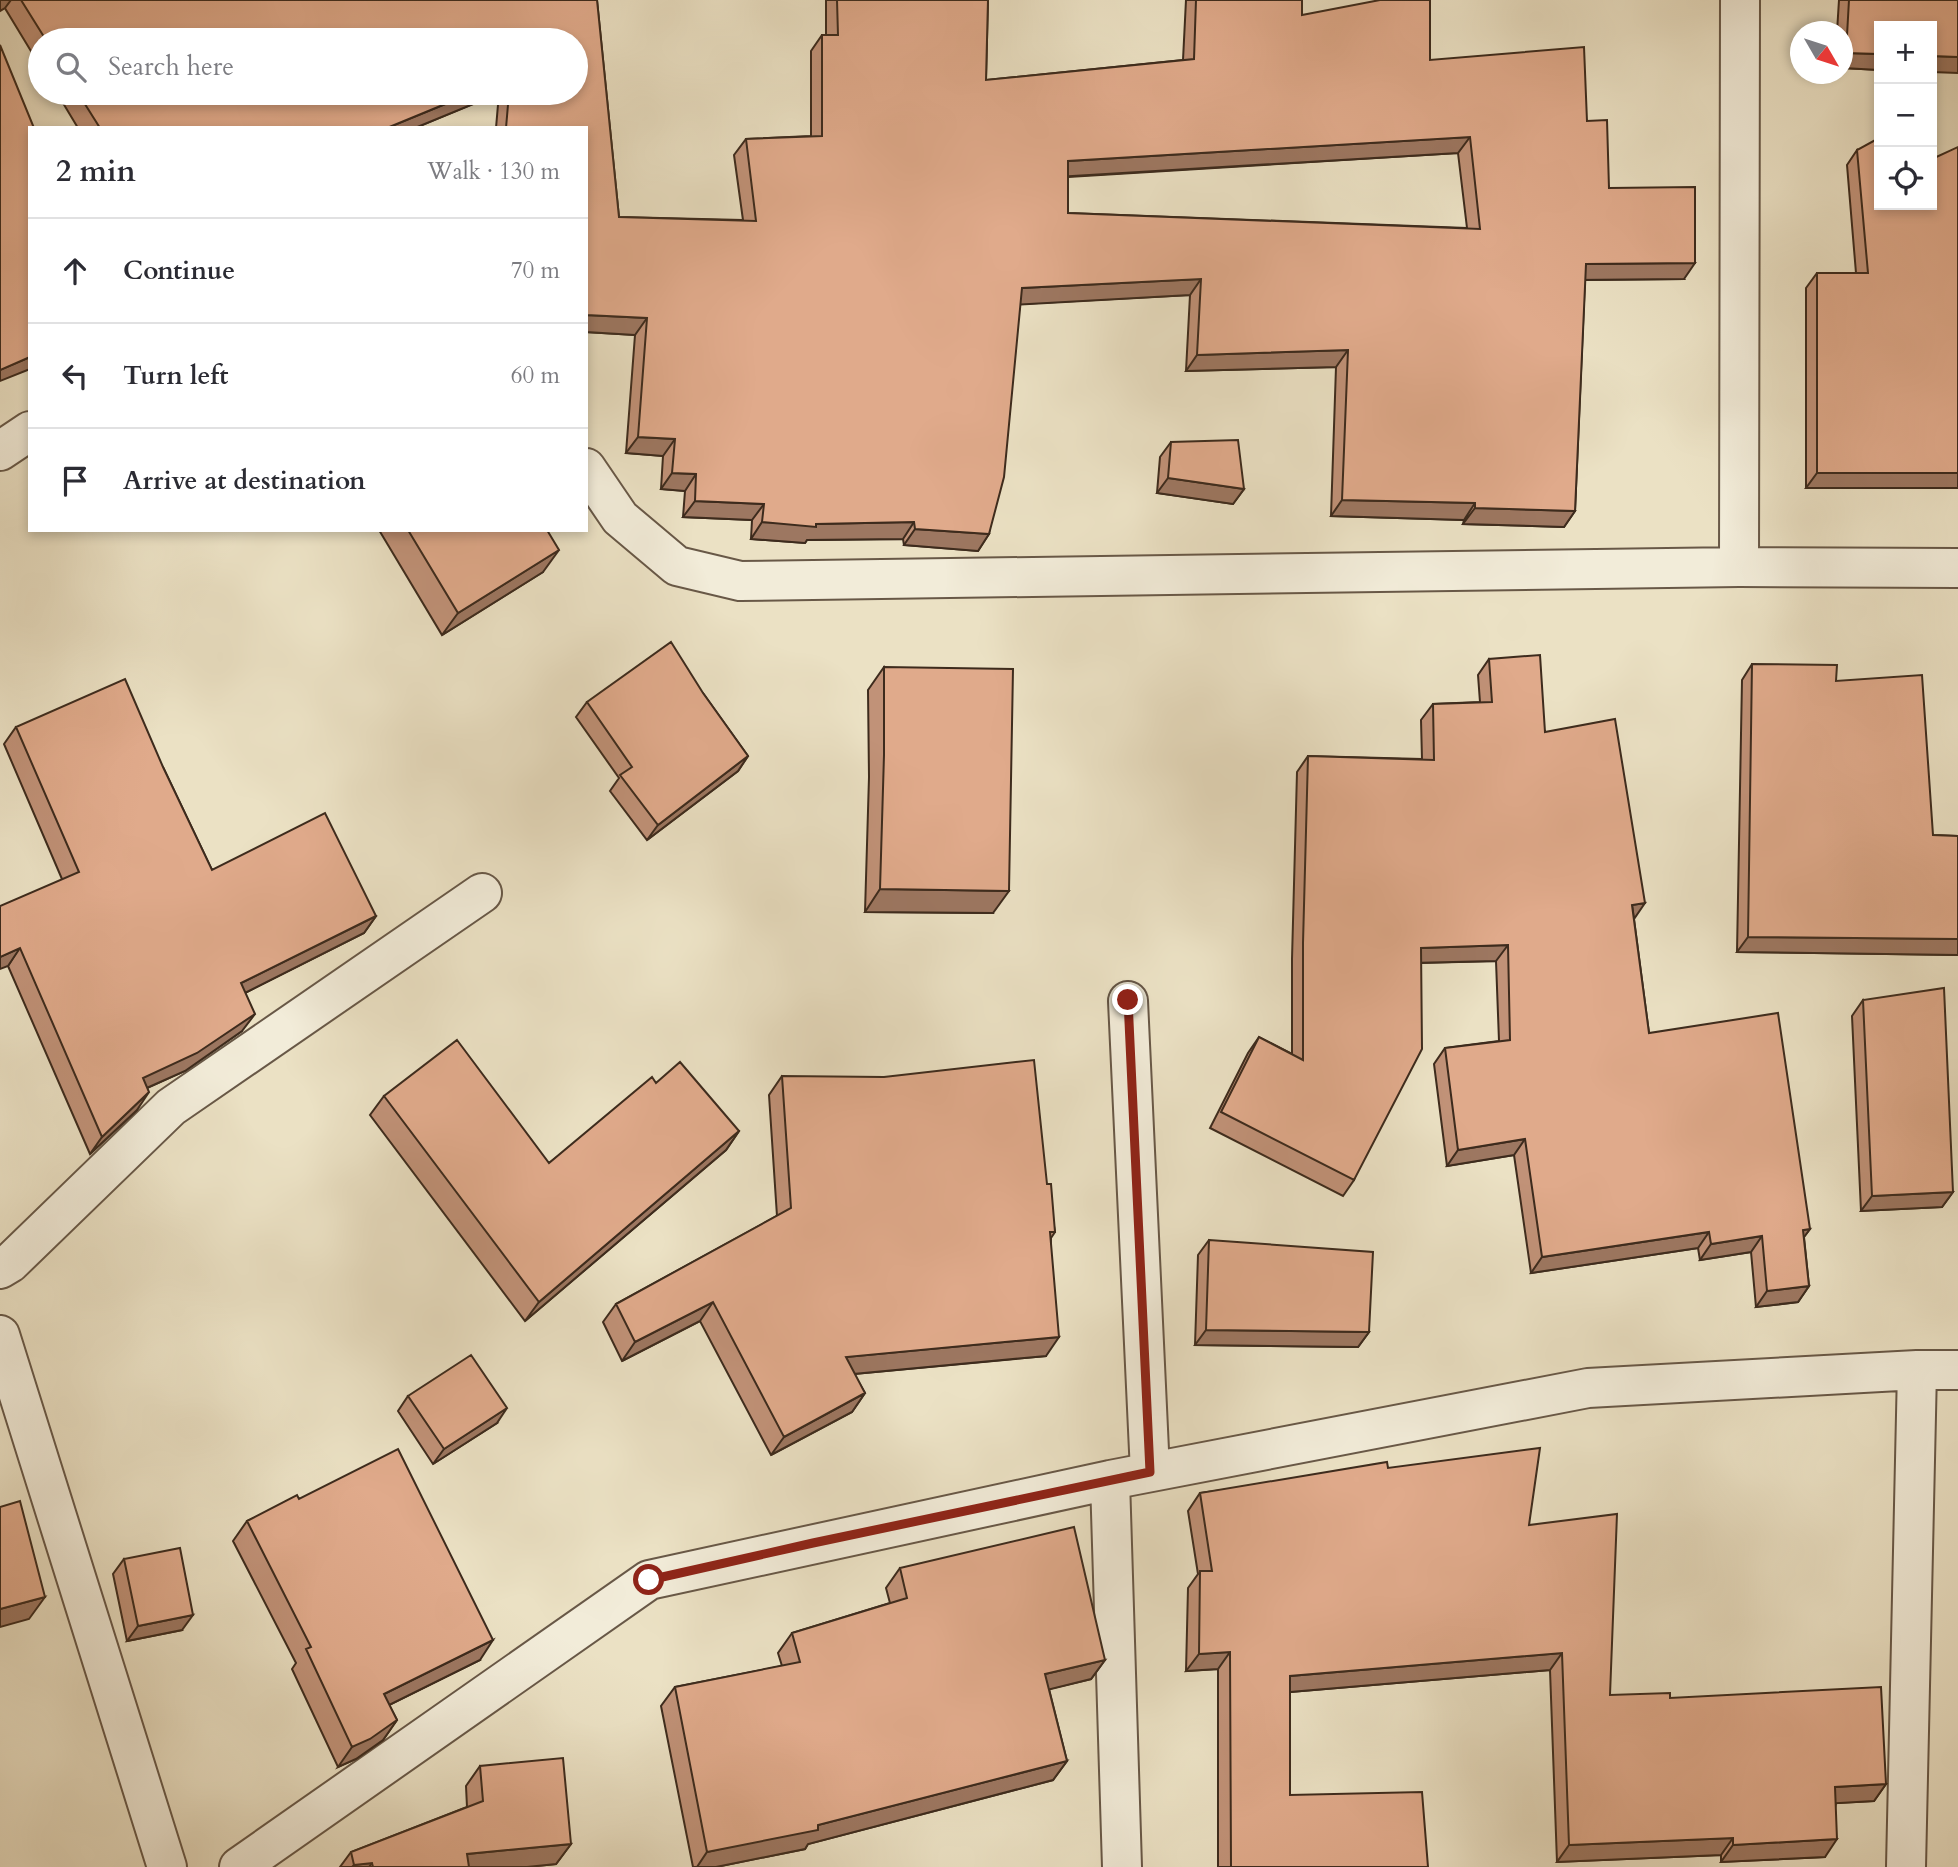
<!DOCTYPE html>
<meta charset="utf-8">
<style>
body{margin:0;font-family:Cardo,serif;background:#f7f7f7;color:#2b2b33}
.controls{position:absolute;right:21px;top:21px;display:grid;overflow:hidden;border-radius:0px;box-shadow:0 4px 10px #0003}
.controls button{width:63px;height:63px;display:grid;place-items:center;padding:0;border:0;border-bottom:2px solid #e1e1e2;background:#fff;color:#2b2b33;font:35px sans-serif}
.compass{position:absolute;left:1790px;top:21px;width:63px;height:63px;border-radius:50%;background:#fff;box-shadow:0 4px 10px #0003;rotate:129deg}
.stop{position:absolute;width:21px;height:21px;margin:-16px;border:5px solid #8f2418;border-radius:50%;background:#fff}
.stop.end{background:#8f2418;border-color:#fff;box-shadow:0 2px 7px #0008}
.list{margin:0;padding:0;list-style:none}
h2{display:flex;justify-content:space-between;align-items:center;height:91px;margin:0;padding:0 28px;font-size:30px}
h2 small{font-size:23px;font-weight:400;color:#7c7c81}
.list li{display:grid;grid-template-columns:46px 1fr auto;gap:21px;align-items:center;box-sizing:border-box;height:105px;padding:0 28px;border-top:2px solid #e1e1e2}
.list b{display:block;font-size:26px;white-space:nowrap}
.list em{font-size:23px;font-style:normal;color:#7c7c81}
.icon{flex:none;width:38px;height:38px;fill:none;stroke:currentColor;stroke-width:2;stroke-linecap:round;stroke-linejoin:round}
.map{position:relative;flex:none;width:1958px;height:1867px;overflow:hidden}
.search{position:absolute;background:#fff;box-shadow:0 4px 10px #0003;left:28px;top:28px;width:560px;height:77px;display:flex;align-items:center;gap:18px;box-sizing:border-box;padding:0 24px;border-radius:38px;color:#7c7c81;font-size:26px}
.panel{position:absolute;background:#fff;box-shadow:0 4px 10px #0003;left:28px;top:126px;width:560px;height:406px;border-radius:0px}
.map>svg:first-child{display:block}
</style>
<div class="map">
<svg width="1958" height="1867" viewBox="0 0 1958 1867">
<rect width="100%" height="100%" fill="#ebe1c4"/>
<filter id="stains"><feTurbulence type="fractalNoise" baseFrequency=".00286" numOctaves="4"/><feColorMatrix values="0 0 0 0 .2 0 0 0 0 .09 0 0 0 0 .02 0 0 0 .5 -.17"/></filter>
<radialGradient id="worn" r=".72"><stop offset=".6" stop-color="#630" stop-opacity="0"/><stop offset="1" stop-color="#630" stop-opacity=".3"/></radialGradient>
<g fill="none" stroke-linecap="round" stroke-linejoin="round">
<g stroke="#685847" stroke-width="42">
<path id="street" d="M 0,451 L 30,431
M 586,468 L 620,518 L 677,566 L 740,581 L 1739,567 L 1958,568
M 1739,567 L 1740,0
M 1128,1001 L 1150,1472
M 0,1269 L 10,1263 L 171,1107 L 482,893
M 0,1335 L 167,1867
M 1110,1480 L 1122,1867
M 239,1867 L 649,1580 L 1110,1480 L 1588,1388 L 1917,1370 L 1958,1370
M 1906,1867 L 1917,1370"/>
</g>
<use href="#street" stroke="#f2ecd9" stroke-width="38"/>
</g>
<path fill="#c19278" stroke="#3d2b1d" stroke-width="2" fill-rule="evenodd" d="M 0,0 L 597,0 L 619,217 L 743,220 L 734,155 L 746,139 L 811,136 L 811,51 L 822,35 L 826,35 L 826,0 L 988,0 L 986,80 L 1183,60 L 1186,0 L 1302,0 L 1302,15 L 1430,60 L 1587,121 L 1609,188 L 1684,279 L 1585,280 L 1575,511 L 1564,527 L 1463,524 L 1464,520 L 1331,516 L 1336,367 L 1186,371 L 1190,295 L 1020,304 L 989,534 L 978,551 L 904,545 L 903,539 L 807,540 L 805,543 L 751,539 L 752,520 L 683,517 L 685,491 L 661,489 L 663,456 L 626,453 L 635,335 L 586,332 L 586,128 L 496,128 L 499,93 L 415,128 L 78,128 L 57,93 L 576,93 L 576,40 L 40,40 L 40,66 ZM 1458,153 L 1467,228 L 1068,213 L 1068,177 Z
M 1839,0 L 1958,0 L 1879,26 L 1879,70 L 1843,68 L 1843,32 L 1837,32 Z
M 1857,150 L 1958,488 L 1806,488 L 1806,288 L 1817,273 L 1856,273 L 1847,165 Z
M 1171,442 L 1244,489 L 1233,504 L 1157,493 L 1160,457 Z
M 379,530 L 547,530 L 543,572 L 442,635 Z
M 1489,659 L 1545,732 L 1634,919 L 1649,1033 L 1810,1229 L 1804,1237 L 1809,1286 L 1798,1302 L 1756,1307 L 1751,1252 L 1700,1260 L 1698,1248 L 1531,1273 L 1514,1155 L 1447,1166 L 1434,1064 L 1445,1048 L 1499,1041 L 1496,961 L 1421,963 L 1354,1180 L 1343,1196 L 1210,1128 L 1248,1053 L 1259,1037 L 1292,1054 L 1292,959 L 1297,772 L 1308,756 L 1422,759 L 1421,720 L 1433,704 L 1480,702 L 1478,675 Z
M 1752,664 L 1836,681 L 1933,835 L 1958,836 L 1958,955 L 1737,952 L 1742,680 Z
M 884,667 L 993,913 L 865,912 L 869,777 L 868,690 Z
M 703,693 L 748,756 L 738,771 L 647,840 L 610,791 L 619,778 L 576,717 L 587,702 Z
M 16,727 L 163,767 L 212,870 L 376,916 L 364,933 L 245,993 L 242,1031 L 185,1071 L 147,1088 L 137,1110 L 90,1154 L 8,966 L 62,879 L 4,744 Z
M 1863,1000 L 1953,1192 L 1942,1207 L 1861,1211 L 1852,1016 Z
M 782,1076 L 1047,1184 L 1055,1232 L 1051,1238 L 1046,1356 L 854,1374 L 865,1393 L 852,1412 L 771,1455 L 700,1321 L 622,1361 L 603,1322 L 616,1304 L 777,1216 L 769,1095 Z
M 656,1083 L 739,1131 L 726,1150 L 525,1321 L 370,1115 L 384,1096 L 549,1163 Z
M 1209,1240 L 1369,1332 L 1358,1347 L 1195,1345 L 1198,1255 Z
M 408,1396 L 497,1423 L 433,1464 L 398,1411 Z
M 1388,1468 L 1529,1525 L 1610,1695 L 1670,1698 L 1886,1784 L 1874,1801 L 1836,1803 L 1825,1857 L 1721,1862 L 1721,1855 L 1557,1862 L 1550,1670 L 1290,1692 L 1290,1795 L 1428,1867 L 1218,1867 L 1218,1669 L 1186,1671 L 1188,1588 L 1198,1574 L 1188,1511 L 1200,1493 Z
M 299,1499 L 480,1660 L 389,1705 L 397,1720 L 383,1740 L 356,1759 L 338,1767 L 292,1669 L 296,1663 L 233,1541 L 247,1521 Z
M 124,1559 L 182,1630 L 127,1641 L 113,1574 Z
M 900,1568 L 1105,1660 L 1091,1679 L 1049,1689 L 1067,1761 L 1053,1780 L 808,1844 L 805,1849 L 716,1867 L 693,1867 L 661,1706 L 675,1687 L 782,1666 L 778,1653 L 792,1633 L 890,1603 L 886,1588 Z
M 480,1766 L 571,1844 L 556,1864 L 527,1867 L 340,1867 L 351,1852 L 467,1807 L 466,1786 Z"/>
<path fill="#9d7761" stroke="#3d2b1d" stroke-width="2" d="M 0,0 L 11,0 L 5,8 L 0,11 Z
M 1846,53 L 1879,54 L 1879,70 L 1843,68 L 1843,58 Z
M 1932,56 L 1958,57 L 1958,73 L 1932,72 Z
M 472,93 L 500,93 L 415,128 L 387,128 Z
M 1470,137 L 1458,153 L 1056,177 L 1068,161 Z
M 1695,263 L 1684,279 L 1574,280 L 1586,264 Z
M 1201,279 L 1190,295 L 1010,305 L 1022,288 Z
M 586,315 L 647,318 L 635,335 L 586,332 Z
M 1348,350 L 1336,367 L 1186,371 L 1197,355 Z
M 30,357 L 30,369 L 0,381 L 0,370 Z
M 638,437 L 675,439 L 663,456 L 626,453 Z
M 672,473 L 696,474 L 685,491 L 661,489 Z
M 1817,473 L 1958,473 L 1958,488 L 1806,488 Z
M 1168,478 L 1244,489 L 1233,504 L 1157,493 Z
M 1342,500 L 1475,503 L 1464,520 L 1331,516 Z
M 695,501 L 764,504 L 752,520 L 683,517 Z
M 1475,508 L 1575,511 L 1564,527 L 1463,524 Z
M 762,522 L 816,524 L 914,522 L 903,539 L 807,540 L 805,543 L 751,539 Z
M 915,529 L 989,534 L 978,551 L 904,545 Z
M 559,550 L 543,572 L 442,635 L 458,613 Z
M 748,756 L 738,771 L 647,840 L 658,825 Z
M 880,889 L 1009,891 L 993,913 L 865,912 Z
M 1645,903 L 1634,919 L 1632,905 Z
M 376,916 L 364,933 L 229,1001 L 241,983 Z
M 1748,937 L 1958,939 L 1958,955 L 1737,952 Z
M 1508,945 L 1496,961 L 1410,963 L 1421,948 Z
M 20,948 L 8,966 L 0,969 L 0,957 Z
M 255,1014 L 242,1031 L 185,1071 L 131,1095 L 143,1078 Z
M 149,1092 L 137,1110 L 90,1154 L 102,1137 Z
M 739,1131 L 726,1150 L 525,1321 L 539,1302 Z
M 1525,1139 L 1514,1155 L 1447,1166 L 1458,1150 Z
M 1953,1192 L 1942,1207 L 1861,1211 L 1872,1196 Z
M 1810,1229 L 1798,1245 L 1803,1230 Z
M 1709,1232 L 1698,1248 L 1531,1273 L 1542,1257 Z
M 1762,1236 L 1751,1252 L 1700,1260 L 1711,1244 Z
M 1809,1286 L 1798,1302 L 1756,1307 L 1767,1291 Z
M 713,1302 L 700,1321 L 622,1361 L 635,1342 Z
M 1206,1330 L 1369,1332 L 1358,1347 L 1195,1345 Z
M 1059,1337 L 1046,1356 L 832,1376 L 846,1357 Z
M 865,1393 L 852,1412 L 771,1455 L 784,1437 Z
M 507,1408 L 497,1423 L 433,1464 L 444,1449 Z
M 45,1597 L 29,1619 L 0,1627 L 0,1609 Z
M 193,1615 L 182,1630 L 127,1641 L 138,1626 Z
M 493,1640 L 480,1660 L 371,1714 L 384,1694 Z
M 1230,1652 L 1218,1669 L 1186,1671 L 1199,1654 Z
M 1562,1653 L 1550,1670 L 1278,1693 L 1290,1676 Z
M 1105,1660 L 1091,1679 L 1031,1694 L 1045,1674 Z
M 397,1720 L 383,1740 L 356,1759 L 338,1767 L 352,1747 Z
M 1067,1761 L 1053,1780 L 808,1844 L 805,1849 L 716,1867 L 697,1867 L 707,1852 L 818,1825 Z
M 1886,1784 L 1874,1801 L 1823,1804 L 1835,1787 Z
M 1733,1838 L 1721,1855 L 1557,1862 L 1569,1845 Z
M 1837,1839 L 1825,1857 L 1721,1862 L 1733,1845 Z
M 571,1844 L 556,1864 L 527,1867 L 458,1867 L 467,1854 Z
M 372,1863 L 369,1867 L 352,1867 L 354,1865 Z"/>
<path fill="#e0aa8b" stroke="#3d2b1d" stroke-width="2" fill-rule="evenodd" d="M 21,0 L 597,0 L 619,217 L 756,221 L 746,139 L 822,136 L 822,35 L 838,35 L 837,0 L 988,0 L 986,80 L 1194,59 L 1196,0 L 1302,0 L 1302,15 L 1380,0 L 1430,0 L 1430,60 L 1584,47 L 1587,121 L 1607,120 L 1609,188 L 1695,187 L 1695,263 L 1586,264 L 1575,511 L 1475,508 L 1475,503 L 1342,500 L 1348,350 L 1197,355 L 1201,279 L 1022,288 L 1004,477 L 989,534 L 915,529 L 914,522 L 816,524 L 816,527 L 762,522 L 764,504 L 695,501 L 696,474 L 672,473 L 675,439 L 638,437 L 647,318 L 586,315 L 586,128 L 506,128 L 509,93 L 576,93 L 576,40 L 46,40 ZM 1470,137 L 1480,229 L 1068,213 L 1068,161 Z
M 1849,0 L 1958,0 L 1958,57 L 1932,56 L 1932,26 L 1879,26 L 1879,54 L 1846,53 Z
M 0,45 L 34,128 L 30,128 L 30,357 L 0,370 Z
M 78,93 L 472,93 L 387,128 L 100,128 Z
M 1879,138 L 1879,205 L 1932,205 L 1932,159 L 1958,147 L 1958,473 L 1817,473 L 1817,273 L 1868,273 L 1857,150 Z
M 1238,440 L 1244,489 L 1168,478 L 1171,442 Z
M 408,530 L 547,530 L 559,550 L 458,613 Z
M 671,642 L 703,693 L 748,756 L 658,825 L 620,775 L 632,767 L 587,702 Z
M 1540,655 L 1545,732 L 1615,719 L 1645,903 L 1632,905 L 1649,1033 L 1778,1013 L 1810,1229 L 1803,1230 L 1809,1286 L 1767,1291 L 1762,1236 L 1711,1244 L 1709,1232 L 1542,1257 L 1525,1139 L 1458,1150 L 1445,1048 L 1510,1040 L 1508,945 L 1421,948 L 1422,1049 L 1354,1180 L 1221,1112 L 1259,1037 L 1303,1060 L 1303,943 L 1308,756 L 1434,760 L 1433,704 L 1492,702 L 1489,659 Z
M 1752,664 L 1837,665 L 1836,681 L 1922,675 L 1933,835 L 1958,836 L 1958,939 L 1748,937 Z
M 884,667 L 1013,669 L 1009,891 L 880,889 L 884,755 Z
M 125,679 L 163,767 L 212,870 L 325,813 L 376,916 L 241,983 L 255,1014 L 197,1053 L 143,1078 L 149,1092 L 102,1137 L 20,948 L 0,957 L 0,906 L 79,872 L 16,727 Z
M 1944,988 L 1953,1192 L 1872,1196 L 1863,1000 Z
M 457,1040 L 549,1163 L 652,1077 L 656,1083 L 680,1062 L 739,1131 L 539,1302 L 384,1096 Z
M 1034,1060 L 1047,1184 L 1051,1184 L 1055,1232 L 1050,1232 L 1059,1337 L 846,1357 L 865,1393 L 784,1437 L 713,1302 L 635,1342 L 616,1304 L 791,1208 L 782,1076 L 884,1077 Z
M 1209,1240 L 1373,1252 L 1369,1332 L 1206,1330 Z
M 471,1355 L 507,1408 L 444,1449 L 408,1396 Z
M 1540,1448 L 1529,1525 L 1617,1514 L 1610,1695 L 1670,1693 L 1670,1698 L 1881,1687 L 1886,1784 L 1835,1787 L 1837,1839 L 1733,1845 L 1733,1838 L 1569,1845 L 1562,1653 L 1290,1676 L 1290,1795 L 1422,1792 L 1428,1867 L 1231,1867 L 1230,1652 L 1199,1654 L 1200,1571 L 1212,1571 L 1200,1493 L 1387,1462 L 1388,1468 Z
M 398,1449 L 493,1640 L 384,1694 L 397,1720 L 370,1739 L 352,1747 L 306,1649 L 311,1647 L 247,1521 L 297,1495 L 299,1499 Z
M 20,1501 L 45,1597 L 0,1609 L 0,1507 Z
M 1074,1527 L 1105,1660 L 1045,1674 L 1067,1761 L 818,1825 L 818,1830 L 707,1852 L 675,1687 L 800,1662 L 792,1633 L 907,1598 L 900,1568 Z
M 180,1548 L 193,1615 L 138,1626 L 124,1559 Z
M 563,1758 L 571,1844 L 467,1854 L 469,1867 L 373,1867 L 372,1863 L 354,1865 L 351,1852 L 483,1801 L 480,1766 Z"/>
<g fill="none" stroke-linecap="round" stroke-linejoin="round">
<path stroke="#8f2418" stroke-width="9" d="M 649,1580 L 813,1543 L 1150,1472 L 1128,1000"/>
</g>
<rect width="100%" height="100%" filter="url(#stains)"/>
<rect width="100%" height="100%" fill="url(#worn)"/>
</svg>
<div class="controls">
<button>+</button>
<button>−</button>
<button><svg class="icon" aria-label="locate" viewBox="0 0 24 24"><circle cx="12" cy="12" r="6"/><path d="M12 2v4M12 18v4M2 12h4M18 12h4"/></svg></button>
</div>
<svg class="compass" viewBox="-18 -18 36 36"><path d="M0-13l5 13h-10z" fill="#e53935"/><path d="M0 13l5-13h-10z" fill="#7c7c81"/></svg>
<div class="stop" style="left:649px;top:1580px"></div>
<div class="stop end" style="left:1128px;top:1000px"></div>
<div class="search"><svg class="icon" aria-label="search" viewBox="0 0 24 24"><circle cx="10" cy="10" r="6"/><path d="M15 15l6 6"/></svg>Search here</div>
<section class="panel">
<h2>2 min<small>Walk · 130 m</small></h2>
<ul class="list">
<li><svg class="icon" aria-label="ahead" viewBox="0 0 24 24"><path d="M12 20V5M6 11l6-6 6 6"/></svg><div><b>Continue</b></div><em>70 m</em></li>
<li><svg class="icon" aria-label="left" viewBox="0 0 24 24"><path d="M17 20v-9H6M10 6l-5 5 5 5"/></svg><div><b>Turn left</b></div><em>60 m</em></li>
<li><svg class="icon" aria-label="arrive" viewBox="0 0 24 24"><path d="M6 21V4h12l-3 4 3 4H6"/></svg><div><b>Arrive at destination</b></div></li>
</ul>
</section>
</div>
